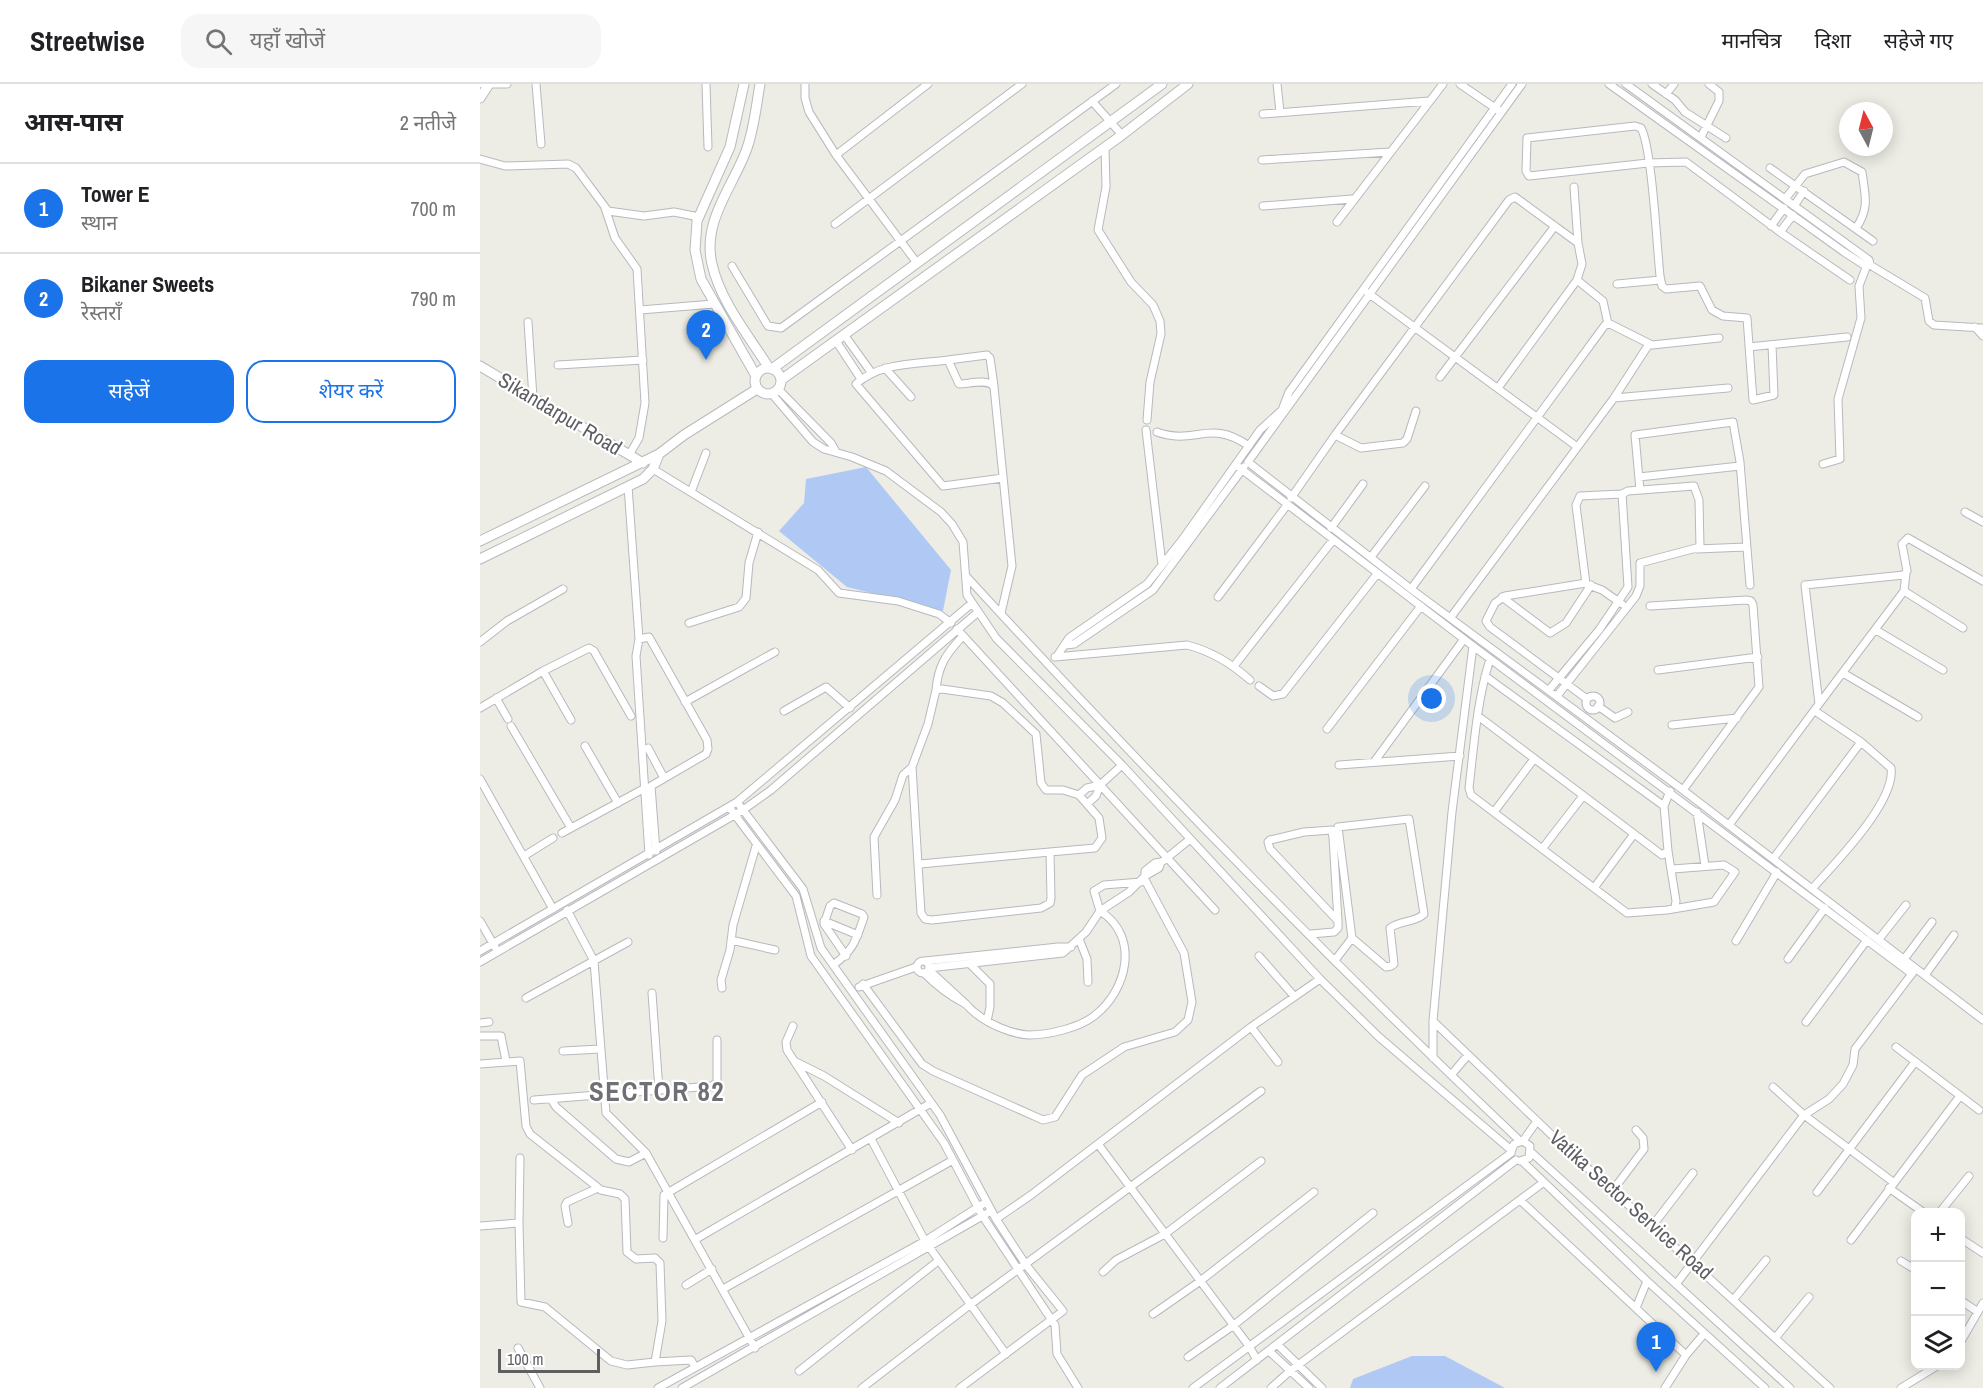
<!DOCTYPE html>
<html lang="hi">
<meta charset="utf-8">
<style>
body{margin:0;font-family:"Archivo Narrow","Noto Sans Devanagari",sans-serif;background:#f6f6f6;color:#202124}
.controls{position:absolute;right:18px;bottom:18px;display:grid;overflow:hidden;border-radius:12px;box-shadow:0 3px 15px #0003}
.controls button{width:54px;height:54px;display:grid;place-items:center;padding:0;border:0;border-bottom:2px solid #e0e0e0;background:#fff;color:#202124;font:30px sans-serif}
.compass{position:absolute;left:1359px;top:18px;width:54px;height:54px;border-radius:50%;background:#fff;box-shadow:0 3px 15px #0003;rotate:353deg}
.scale{position:absolute;left:18px;bottom:15px;width:102px;box-sizing:border-box;padding-left:6px;border:3px solid #5d5f63;border-top:0;font-size:16px;line-height:21px;white-space:nowrap;color:#5d5f63;-webkit-text-stroke:4px #fff;paint-order:stroke}
.you{position:absolute;left:952px;top:615px;width:21px;height:21px;margin:-15px;border:4px solid #fff;border-radius:50%;background:#1a73e8;box-shadow:0 0 0 9px #1a73e833}
.badge{display:grid;place-items:center;width:39px;height:39px;border-radius:50%;background:#1a73e8;color:#fff;font-size:20px;font-weight:700}
.pin{position:absolute;translate:-50% -50px;filter:drop-shadow(0 2px 3px #0008)}
.pin::after{content:'';position:absolute;top:32px;width:21px;height:18px;background:inherit;clip-path:polygon(0 0,100% 0,50% 100%)}
.list{margin:0;padding:0;list-style:none}
h2{display:flex;justify-content:space-between;align-items:center;height:78px;margin:0;padding:0 24px;font-size:26px}
h2 small{font-size:20px;font-weight:400;color:#757577}
.list li{display:grid;grid-template-columns:39px 1fr auto;gap:18px;align-items:center;box-sizing:border-box;height:90px;padding:0 24px;border-top:2px solid #e0e0e0}
.list b{display:block;font-size:22px;white-space:nowrap}
.list p{margin:0;font-size:20px;white-space:nowrap;color:#757577}
.list em{font-size:20px;font-style:normal;color:#757577}
.actions{display:flex;gap:12px;padding:18px 24px}
.actions a{flex:1;padding:14px 0;border:2px solid #1a73e8;border-radius:18px;text-align:center;font-size:21px;color:#1a73e8}
.actions .main{background:#1a73e8;color:#fff}
.icon{flex:none;width:33px;height:33px;fill:none;stroke:currentColor;stroke-width:2;stroke-linecap:round;stroke-linejoin:round}
.map{position:relative;flex:none;width:1503px;height:1304px;overflow:hidden}
header{display:flex;align-items:center;gap:36px;box-sizing:border-box;height:84px;padding:0 30px;background:#fff;border-bottom:2px solid #e0e0e0}
header strong{font-size:28px}
nav{display:flex;gap:33px;margin-inline-start:auto;font-size:21px}
.search{width:420px;height:54px;background:#f6f6f6;display:flex;align-items:center;gap:15px;box-sizing:border-box;padding:0 21px;border-radius:18px;color:#757577;font-size:22px}
main{display:flex}
aside{flex:1;background:#fff}
.map>svg:first-child{display:block}
</style>
<header>
<strong>Streetwise</strong>
<div class="search"><svg class="icon" aria-label="search" viewBox="0 0 24 24"><circle cx="10" cy="10" r="6"/><path d="M15 15l6 6"/></svg>यहाँ खोजें</div>
<nav><a>मानचित्र</a><a>दिशा</a><a>सहेजे गए</a></nav>
</header>
<main>
<aside>
<h2>आस-पास<small>2 नतीजे</small></h2>
<ul class="list">
<li><span class="badge">1</span><div><b>Tower E</b><p>स्थान</p></div><em>700 m</em></li>
<li><span class="badge">2</span><div><b>Bikaner Sweets</b><p>रेस्तराँ</p></div><em>790 m</em></li>
</ul>
<div class="actions"><a class="main">सहेजें</a><a>शेयर करें</a></div>
</aside>
<div class="map">
<svg width="1503" height="1304" viewBox="0 0 1503 1304">
<rect width="100%" height="100%" fill="#edede5"/>
<path fill="#afc9f4" d="M 386,383 L 471,486 L 463,527 L 367,503 L 299,447 L 324,419 L 326,395 Z
M 932,1272 L 965,1272 L 1025,1304 L 870,1304 L 873,1295 Z"/>
<g fill="none" stroke-linecap="round" stroke-linejoin="round">
<g stroke="#b7b9bd" stroke-width="9">
<path id="street" d="M 2,0 L 27,0
M 56,0 L 61,60
M 226,0 L 228,63
M 325,0 L 325,14 L 329,28 L 356,71 L 437,179
M 797,0 L 800,28
M 980,0 L 1018,26
M 1042,0 L 768,378 L 931,505 L 1203,706 L 1503,936
M 1129,0 L 1364,168 L 1384,181 L 1390,181
M 1146,0 L 1389,176 L 1390,181 L 1445,214 L 1449,237 L 1454,241 L 1503,244
M 1172,0 L 1195,16 L 1205,28 L 1246,54
M 1186,10 L 1194,0
M 612,17 L 642,51
M 783,30 L 949,17
M 1221,53 L 1239,17 L 1239,8 L 1229,0
M 625,63 L 626,103 L 618,146 L 651,198 L 673,221 L 680,237 L 681,250 L 670,298 L 667,336
M 356,71 L 448,0
M 0,75 L 25,82 L 88,80 L 96,84 L 128,127 L 164,132 L 194,128 L 219,133
M 782,76 L 910,68
M 1290,84 L 1393,157
M 1094,103 L 1098,159
M 1305,115 L 1325,90 L 1364,78 L 1382,88 C 1385,111 1390,124 1376,144
M 783,122 L 872,115
M 1314,122 L 1324,107
M 125,124 L 135,154 L 157,185 L 165,319 L 159,354 L 149,371
M 857,138 L 963,0
M 355,140 L 542,0
M 1291,142 L 1304,124
M 1300,148 L 1313,131
M 252,182 L 288,242 L 301,244 L 636,0
M 1097,196 L 1123,217 L 1128,240
M 1137,200 L 1180,196
M 888,209 L 1096,362
M 160,226 L 234,220
M 48,238 L 53,314
M 1495,243 L 1503,252
M 365,252 L 391,288
M 356,257 L 381,295
M 1292,261 L 1294,311 L 1273,316 L 1267,234 L 1243,232 L 1232,226 L 1220,202 L 1186,205 L 1182,202 L 1180,192 C 1177,164 1172,63 1161,44 L 1155,42 L 1047,54 L 1046,87 L 1049,92 L 1168,79 L 1206,78 L 1300,148 L 1370,196
M 1269,263 L 1367,253
M 468,276 L 507,271 L 510,274 L 514,302
M 78,281 L 163,276
M 405,284 L 431,313
M 960,293 L 1075,142
M 298,305 L 351,359 L 356,368
M 292,310 L 333,358 L 344,365 L 372,373 L 406,387 L 461,428 L 472,440 L 483,458 L 487,511 L 516,554 L 642,681 L 840,895 L 899,953 L 1031,1066
M 1134,314 L 1248,304
M 666,346 L 682,481
M 677,348 C 716,362 729,334 769,362
M 855,351 L 1029,116 L 1035,113 L 1098,159 L 1102,180 L 1097,196 L 1018,304
M 1343,380 L 1360,375 L 1358,315 L 1381,234 L 1379,202 L 1387,181
M 756,381 L 993,562 L 1432,890
M 173,385 L 338,486 L 359,509 L 418,517 L 459,530 L 471,539
M 1159,393 L 1260,382
M 148,402 L 159,555 L 156,572 L 169,771
M 1160,406 L 1155,351 L 1253,338 L 1260,378 L 1270,501
M 211,408 L 226,369
M 811,414 L 855,351 L 881,364 L 923,359 L 927,355 L 936,327
M 1485,428 L 1503,438
M 851,444 L 883,400
M 1217,465 L 1266,463
M 891,473 L 945,402
M 486,492 C 664,686 849,876 1040,1057
M 1106,499 L 1025,512 L 1015,519 L 1006,537 L 1010,543 L 1107,615
M 931,505 L 1125,241 L 1130,240 L 1172,261 L 1239,254
M 1424,507 L 1483,544
M 738,513 L 807,421
M 1022,513 L 1070,549 L 1086,539 L 1111,501
M 1142,520 L 1122,506 L 1106,500 L 1096,421 L 1100,412 L 1142,410
M 1170,522 L 1266,516 L 1271,517 L 1273,521 L 1279,603 L 1203,706
M 521,529 L 532,482 L 514,303 C 508,294 489,300 479,300 L 468,276 C 437,280 400,278 376,300 L 463,402 L 523,394
M 971,533 L 1134,314 L 1169,260
M 209,539 L 259,523 L 266,514 L 269,479 L 278,448
M 477,545 L 735,826
M 1396,546 L 1463,586
M 159,555 L 169,553 L 227,656 L 228,665 L 226,670 L 171,702 L 176,767
M 0,558 L 27,537 L 83,505
M 586,561 L 594,560 L 673,506 L 764,383
M 577,572 L 589,554 L 667,500 L 702,456 L 780,346 L 802,326 L 809,308 L 1032,0
M 575,573 L 707,561 C 731,567 752,580 770,596
M 1010,575 C 997,616 994,661 989,704 L 991,711 L 1147,829 L 1187,826 L 1234,818 L 1255,788 L 1244,781 L 1193,785
M 754,582 L 853,456
M 1178,586 L 1278,573
M 1363,589 L 1438,633
M 1005,592 L 1184,722
M 779,602 L 793,612 L 803,610 L 897,490
M 462,605 L 511,612 L 523,619 L 556,650 L 561,699 L 566,706 L 583,706 L 599,711 L 619,734 L 622,754 L 615,764 L 570,768 L 571,814 L 570,819 L 561,824 L 452,836 L 445,835 L 441,829 L 432,683 L 448,640 L 456,606 Z
M 456,606 C 458,582 466,570 482,553
M 1069,606 L 1119,546 L 1148,503 L 1142,410 L 1148,407 L 1214,402 L 1219,416 L 1220,463 L 1160,479 L 1160,502 L 1156,512 L 1077,612
M1106 619a7 7 0 1 1 14 0a7 7 0 1 1-14 0Z
M 16,614 L 28,635
M 205,618 L 295,568
M 1339,620 L 1424,507 L 1426,489
M 1118,622 L 1135,634 L 1148,628
M 0,624 L 63,587
M 304,627 L 346,603 L 370,624
M 998,632 L 1182,771 L 1188,767 L 1184,722 L 1190,707
M 91,636 L 63,587 L 109,564 L 114,567 L 151,632
M 1192,641 L 1257,634
M 31,642 L 91,744
M 847,645 L 941,522
M 105,662 L 138,719
M 168,664 L 184,694
M 894,678 L 984,555
M 859,681 L 980,672
M 0,695 L 73,825
M 620,701 L 642,681
M 599,711 L 607,704 L 620,701 L 616,712 L 607,720
M 257,718 L 323,805 L 341,864 L 460,1031 L 516,1135 L 546,1181 L 583,1227 L 480,1304
M 249,723 L 316,812 L 331,872 L 464,1059 L 502,1131 L 575,1241 L 577,1270 L 598,1304
M 1014,728 L 1054,675
M 1217,728 L 1225,782
M 1249,741 L 1339,620 L 1325,501 L 1424,491 L 1427,487 L 1422,460 L 1428,454 L 1503,497
M 82,749 L 165,704
M 1062,765 L 1103,712
M 1188,767 L 1196,817 L 1195,823
M 44,772 L 73,754
M 1293,775 L 1381,658 L 1335,627
M 683,777 L 709,756
M 440,780 L 570,768
M 1114,804 L 1154,750
M 1332,805 C 1354,780 1416,718 1411,684 L 1381,658
M 397,811 L 394,753 L 415,716 L 423,691 L 432,683
M 87,826 L 114,877 L 126,1029 L 166,1069 L 275,1264
M 0,837 L 15,863
M 344,837 L 378,851
M 831,850 L 854,848 L 858,844 L 858,837 L 853,754 L 852,746 L 824,748 L 790,756 L 788,758 L 790,765 L 858,837
M 599,855 L 607,875 L 608,898
M 1399,855 L 1426,821
M 251,856 L 295,866
M 1256,857 L 1297,788
M 0,867 L 257,718 L 491,520
M 779,872 L 814,912
M 1425,874 L 1452,838
M 856,875 L 872,854 L 858,743 L 929,735 L 944,830 C 935,839 920,836 910,844 L 914,880 L 911,882 L 906,883 L 872,854
M 1308,875 L 1345,824
M437 883a6 6 0 1 1 12 0a6 6 0 1 1-12 0Z
M 445,877 L 578,863 L 591,863
M 0,878 L 263,726 L 291,706 L 497,529
M 490,880 L 510,900 L 510,923 L 507,937
M 353,881 C 374,866 376,856 384,833 L 382,830 L 354,819 L 350,822 L 344,840 L 366,872
M 449,884 L 583,869 L 606,848 L 620,827 L 649,808 L 665,792 L 679,784 L 681,778 L 675,779 L 665,787 L 665,792
M 449,886 L 486,920
M 444,889 C 457,902 468,911 484,919 C 488,921 490,925 494,928 C 508,940 531,950 549,951 C 568,951 599,944 614,932 C 648,906 660,852 620,827 L 614,807 L 624,801 L 661,798
M 1445,891 L 1474,851
M 383,900 L 442,980 L 453,987 L 563,1036 L 575,1033 L 602,991 L 644,963 L 695,948 L 708,936 L 712,918 L 704,869 L 664,794
M 379,903 L 436,883
M 242,904 L 241,896 L 250,866 L 253,841 L 276,762
M 172,909 L 179,1006
M 46,914 L 148,858
M 953,937 L 1079,1058 L 1350,1304
M 1326,938 L 1387,856
M 0,939 L 9,938
M 313,942 L 306,958 L 307,966 L 372,1066
M 771,943 L 798,978
M 0,952 L 21,952 L 26,977
M 1416,963 L 1499,1026
M 83,967 L 120,965
M 953,974 L 953,937 L 972,728 L 993,562
M 316,978 L 344,992 L 419,1039
M 0,980 L 40,977 L 46,1042 L 50,1050 L 121,1106 L 140,1110 L 145,1115 L 147,1168 L 156,1175 L 175,1174 L 180,1179 L 182,1237 L 175,1278 L 147,1281 L 131,1277 L 65,1223 L 41,1218 L 39,1139 L 0,1142
M 971,991 L 988,971
M 71,1015 L 76,1023 L 136,1075 L 149,1078 L 166,1069
M 54,1016 L 232,1002 L 237,998 L 237,956
M 391,1055 L 445,1157 L 526,1270
M 618,1060 L 769,1262 L 777,1276
M 1031,1068 L 1034,1060 L 1043,1057 L 1057,1037
M 1051,1068 L 1310,1304
M 1040,1077 L 1049,1074 L 1050,1062 L 1043,1057
M 1042,1077 L 1167,1197 L 1285,1304
M 1413,1098 L 1324,1031 L 1349,1015 L 1363,1000 L 1373,981 L 1375,965 L 1434,887
M 1409,1104 L 1443,1128
M 1133,1106 L 1164,1065 L 1163,1054 L 1156,1046
M 1337,1108 L 1435,978
M 1041,1117 L 1206,1271
M 1460,1128 L 1489,1092
M 516,1135 L 551,1111 L 771,943 L 840,895
M 39,1139 L 40,1074
M 88,1139 L 85,1122 L 87,1118 L 118,1104
M 1173,1141 L 1213,1089
M 183,1154 L 184,1111 L 342,1018
M 1480,1154 L 1503,1169
M 216,1155 L 451,1019
M 1371,1156 L 1480,1012
M 1421,1177 L 1436,1186
M 623,1188 L 636,1176 L 685,1150 L 781,1077
M 1197,1199 L 1324,1031 L 1293,1003
M 206,1201 L 232,1185
M 243,1205 L 473,1076
M 1254,1215 L 1286,1176
M 1480,1216 L 1498,1228
M 1156,1224 L 1167,1197
M 673,1230 L 719,1198 L 834,1108
M 1296,1253 L 1329,1213
M 1480,1259 L 1503,1219
M 797,1260 L 842,1304
M 38,1264 L 60,1304
M 789,1267 L 829,1304
M 708,1273 L 754,1241 L 893,1129
M 175,1278 L 211,1276 L 215,1283
M 319,1287 L 458,1177
M 178,1304 L 445,1157 L 506,1118
M 202,1304 L 511,1127
M 382,1304 L 491,1220 L 781,1007
M 713,1304 L 1031,1069
M 740,1304 L 1036,1076
M 791,1304 L 810,1287 L 1064,1098
M 1185,1304 L 1206,1271 L 1224,1250
M 1421,1304 L 1457,1282"/>
</g>
<g stroke="#b8babf" stroke-width="11">
<path id="secondary" d="M 264,0 L 250,63 L 217,137 L 215,166 L 221,195 L 276,292
M 280,0 C 276,23 274,46 266,67 C 252,104 222,138 232,180 C 240,217 269,252 289,284
M 0,14 L 9,0
M 0,282 L 163,379
M275 297a13 13 0 1 1 26 0a13 13 0 1 1-26 0Z
M 292,285 L 682,0
M 301,296 L 642,51 L 708,0
M 0,457 L 179,370 L 204,351 L 277,305
M 0,475 L 163,395 L 173,385 L 179,370"/>
</g>
<use href="#street" stroke="#fff" stroke-width="7"/>
<use href="#secondary" stroke="#fff" stroke-width="9"/>
</g>
<g text-anchor="middle" stroke-width="4.5" stroke-linejoin="round" paint-order="stroke">
<g font-size="21" fill="#5d5f63" stroke="#fff">
<text transform="translate(80 330) rotate(31)" y="7">Sikandarpur Road</text>
<text transform="translate(1151 1121) rotate(42)" y="7">Vatika Sector Service Road</text>
</g>
<g font-size="27" font-weight="bold" letter-spacing="1.5" fill="#6e7075" stroke="#fff">
<text x="177" y="1017">SECTOR 82</text>
</g>
</g>
</svg>
<div class="controls">
<button>+</button>
<button>−</button>
<button><svg class="icon" aria-label="layers" viewBox="0 0 24 24"><path d="M12 4l9 5-9 5-9-5zM3 14l9 5 9-5"/></svg></button>
</div>
<svg class="compass" viewBox="-18 -18 36 36"><path d="M0-13l5 13h-10z" fill="#e53935"/><path d="M0 13l5-13h-10z" fill="#757577"/></svg>
<div class="scale">100 m</div>
<div class="you"></div>
<div class="pin badge" style="left:1176px;top:1288px">1</div>
<div class="pin badge" style="left:226px;top:276px">2</div>
</div>
</main>
